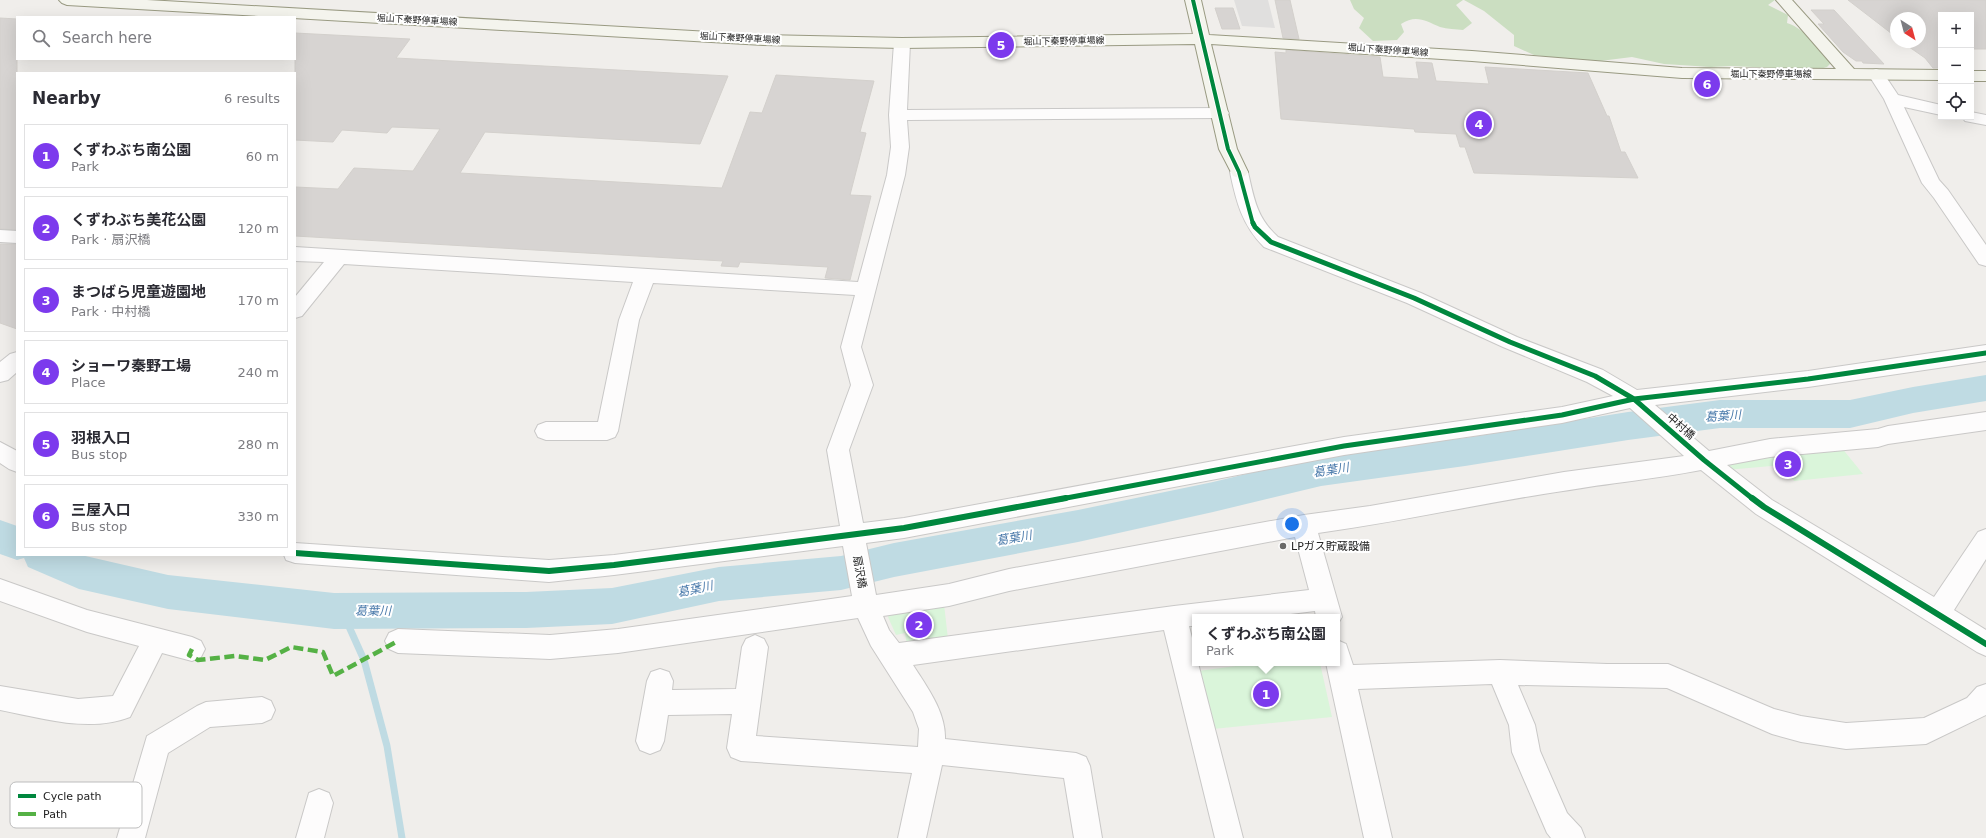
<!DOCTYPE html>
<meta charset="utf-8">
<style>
body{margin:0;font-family:"DejaVu Sans","Noto Sans JP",sans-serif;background:#f7f7f7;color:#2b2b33}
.controls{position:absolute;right:12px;top:12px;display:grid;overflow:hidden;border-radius:0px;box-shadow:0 4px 16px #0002}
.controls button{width:36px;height:36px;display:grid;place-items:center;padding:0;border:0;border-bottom:1px solid #e1e1e2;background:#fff;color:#2b2b33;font:20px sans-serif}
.compass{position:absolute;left:1890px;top:12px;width:36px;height:36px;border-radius:50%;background:#fff;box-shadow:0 4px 16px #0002;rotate:144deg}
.you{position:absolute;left:1292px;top:524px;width:14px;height:14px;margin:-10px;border:3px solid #fff;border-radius:50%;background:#1a73e8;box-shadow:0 0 0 6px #1a73e833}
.badge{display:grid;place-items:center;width:26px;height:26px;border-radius:50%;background:#7c3aed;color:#fff;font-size:13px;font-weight:700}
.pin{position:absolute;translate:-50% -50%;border:2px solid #fff;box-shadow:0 1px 4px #0006}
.popup{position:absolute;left:1192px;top:614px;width:148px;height:52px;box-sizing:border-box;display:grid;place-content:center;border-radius:0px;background:#fff;filter:drop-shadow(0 1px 3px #0005);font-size:13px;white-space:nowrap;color:#7c7c81}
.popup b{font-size:15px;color:#2b2b33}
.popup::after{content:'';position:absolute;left:50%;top:100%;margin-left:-8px;border:8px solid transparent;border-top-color:#fff}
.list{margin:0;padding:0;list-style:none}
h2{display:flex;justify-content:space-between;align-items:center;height:52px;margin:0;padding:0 16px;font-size:17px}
h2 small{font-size:13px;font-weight:400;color:#7c7c81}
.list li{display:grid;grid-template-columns:26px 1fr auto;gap:12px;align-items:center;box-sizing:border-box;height:64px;margin:0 8px 8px;padding:0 8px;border:1px solid #e1e1e2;border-radius:0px}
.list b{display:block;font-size:15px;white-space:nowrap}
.list p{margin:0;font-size:13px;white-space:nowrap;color:#7c7c81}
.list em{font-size:13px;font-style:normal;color:#7c7c81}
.icon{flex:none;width:22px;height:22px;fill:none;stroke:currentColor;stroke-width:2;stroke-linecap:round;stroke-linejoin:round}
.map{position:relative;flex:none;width:1986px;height:838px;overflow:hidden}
.search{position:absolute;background:#fff;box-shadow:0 4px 16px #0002;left:16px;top:16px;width:280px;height:44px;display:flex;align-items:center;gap:10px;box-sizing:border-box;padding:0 14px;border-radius:0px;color:#7c7c81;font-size:15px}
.panel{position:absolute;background:#fff;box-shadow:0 4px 16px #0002;left:16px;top:72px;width:280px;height:484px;border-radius:0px}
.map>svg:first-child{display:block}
</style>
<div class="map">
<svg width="1986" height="838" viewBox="0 0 1986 838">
<rect width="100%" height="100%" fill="#f0eeeb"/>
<path fill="#cbdec1" d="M 1350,0 L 1463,0 L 1456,5 L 1472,23 L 1463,30 C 1456,29 1447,29 1440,27 C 1426,21 1416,14 1401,24 L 1404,32 L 1397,40 L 1373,41 L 1359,28 L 1364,18 L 1354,9 Z
M 1464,0 L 1775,0 L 1768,5 L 1788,15 L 1787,23 C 1806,29 1818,48 1831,63 L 1827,67 L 1816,70 L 1731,66 L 1711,67 L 1664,64 L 1632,57 L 1600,61 L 1566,59 L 1534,55 L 1514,46 L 1514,35 L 1484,11 Z"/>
<path fill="#daf5da" d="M 1841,447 L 1863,474 L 1794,481 L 1782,465 L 1726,470 L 1720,462 Z
M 944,604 L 948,639 L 907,645 L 905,633 L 896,635 L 888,617 L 892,610 Z
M 1259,663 L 1320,663 L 1332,717 L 1213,729 L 1198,671 Z"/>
<path fill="#e0dfde" d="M 1234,0 L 1268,0 L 1275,28 L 1242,26 Z"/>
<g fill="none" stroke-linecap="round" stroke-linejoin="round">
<path stroke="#bfdbe3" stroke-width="7" d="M 342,611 L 364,660 L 387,746 L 402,838"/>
<path fill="#bfdbe3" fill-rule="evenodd" d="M 1986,375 L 1986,401 L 1913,413 L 1850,428 L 1720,428 L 1628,440 L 1465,466 L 1321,486 L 1213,512 L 1078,542 L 894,577 L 841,590 L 719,601 L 612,624 L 526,628 L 334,629 L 168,609 L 79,589 L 28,567 L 24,558 L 17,560 L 0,554 L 0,520 L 17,526 L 17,555 L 81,555 L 168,575 L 334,593 L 526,592 L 612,588 L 719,567 L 841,556 L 894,543 L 1078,510 L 1213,482 L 1321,456 L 1465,438 L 1628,412 L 1720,400 L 1850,400 L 1913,387 Z"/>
</g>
<path fill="#d7d4d2" stroke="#d3d0cc" d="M 1275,0 L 1290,0 L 1299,39 L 1283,38 Z
M 1848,0 L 1986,0 L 1986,49 L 1971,49 L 1971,15 L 1941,15 L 1941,68 L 1933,68 L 1925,58 L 1902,42 L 1920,42 L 1920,18 L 1896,18 L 1896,37 Z
M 1215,8 L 1233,8 L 1240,29 L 1222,29 Z
M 1811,10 L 1834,10 L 1884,64 L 1863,63 L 1862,61 L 1856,61 L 1843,52 L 1818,24 L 1824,24 Z
M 0,18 L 17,19 L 17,230 L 0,229 Z
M 295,33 L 410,39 L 396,58 L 728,76 L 700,144 L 485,132 L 460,173 L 722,188 L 750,112 L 762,113 L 776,75 L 874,81 L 860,132 L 866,133 L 850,195 L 871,196 L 850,280 L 825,278 L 828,267 L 740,262 L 738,267 L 721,266 L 723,261 L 295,236 L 295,187 L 338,189 L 354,168 L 413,171 L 440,129 L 392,127 L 387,133 L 342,130 L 333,142 L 295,140 Z
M 1286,50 L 1380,57 L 1383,77 L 1419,79 L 1416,62 L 1432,63 L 1436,81 L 1489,84 L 1485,67 L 1588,73 L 1607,116 L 1609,116 L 1621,152 L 1625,152 L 1638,178 L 1474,173 L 1465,147 L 1460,147 L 1456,134 L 1415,132 L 1414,129 L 1281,119 L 1275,52 L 1286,53 Z
M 0,244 L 17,244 L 17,329 L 0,323 Z"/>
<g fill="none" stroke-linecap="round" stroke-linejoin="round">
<g stroke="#c9c8c7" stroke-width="2">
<path id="street" d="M 902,38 L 908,40 L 910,43 L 907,110 L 1220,108 L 1226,109 L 1229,113 L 1226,117 L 1220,118 L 907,120 L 909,147 L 905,175 L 861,347 L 873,385 L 849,450 L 863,523 L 904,518 L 1344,437 L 1562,407 L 1613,396 L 1587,382 L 1503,347 L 1407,303 L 1264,247 C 1242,225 1236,201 1230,172 L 1233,168 L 1239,166 L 1245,168 L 1248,172 C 1254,199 1257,218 1278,237 L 1421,293 L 1517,337 L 1603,370 L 1637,390 L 1808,371 L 1986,345 L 1986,361 L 1808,387 L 1655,405 L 1709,451 L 1770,439 L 1878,429 L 1888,426 L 1986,412 L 1986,430 L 1888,444 L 1878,447 L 1770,457 L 1727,465 L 1772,500 L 1934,597 L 1978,532 L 1986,529 L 1986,559 L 1954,610 L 1986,630 L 1986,656 L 1977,652 L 1756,514 L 1701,470 C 1655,479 1609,483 1563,491 C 1481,503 1400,522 1318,533 L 1342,617 L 1337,625 L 1337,617 L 1316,617 L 1315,611 L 1266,617 L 1195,617 L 1195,626 L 1189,626 L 1195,650 L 1195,663 L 1198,663 L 1243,838 L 1215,838 L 1164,630 L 913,665 C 927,687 946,712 945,739 L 1076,753 L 1086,757 L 1090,766 L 1102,838 L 1074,838 L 1064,778 L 942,765 L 926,838 L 898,838 L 912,773 L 741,761 L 731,757 L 727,748 L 732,714 L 668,715 L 664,741 L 660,750 L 650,754 L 640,750 L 636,741 L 647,681 L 651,672 L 660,669 L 669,672 L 673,681 L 672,690 L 736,689 L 742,647 L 746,639 L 755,635 L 764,639 L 768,647 L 756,736 L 918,747 L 919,729 L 913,712 L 871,646 L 858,618 L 618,653 L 550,659 L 398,653 L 389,649 L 385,641 L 389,633 L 398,629 L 550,635 L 618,629 L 852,596 L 843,546 L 614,575 L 549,582 L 295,563 L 286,560 L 284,555 L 295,555 L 295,543 L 549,560 L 614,555 L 840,526 L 827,450 L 851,385 L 841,347 L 855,295 L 653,283 L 639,320 L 618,431 L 615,437 L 607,440 L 546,440 L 538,437 L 535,431 L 538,425 L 546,422 L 598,422 L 619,320 L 633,282 L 344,264 L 302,316 L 295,318 L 295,297 L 324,262 L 295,261 L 295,247 L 858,282 L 887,175 L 891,147 L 889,115 L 894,43 L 896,40 ZM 1630,408 L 1684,456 L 1564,472 L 1370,506 L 1304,515 L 1009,569 L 949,584 L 876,595 L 866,543 L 904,538 L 1344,455 L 1562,423 ZM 1295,537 L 1309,590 L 1174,606 L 899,643 L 889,630 L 883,616 L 949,606 L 1009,591 Z
M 1876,69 L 1882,71 L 1898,95 L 1941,105 L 1941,115 L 1904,107 L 1939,180 L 1948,190 L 1986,245 L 1986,266 L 1979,264 L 1934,198 L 1922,183 L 1884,99 L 1868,74 L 1870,71 Z
M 1971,112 L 1986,115 L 1986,125 L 1965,121 L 1962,117 L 1971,117 Z
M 0,230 L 17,231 L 17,243 L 0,242 Z
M 17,352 L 17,372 L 8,380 L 0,382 L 0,362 L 10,354 Z
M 0,442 L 17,451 L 17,472 L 9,469 L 0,463 Z
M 0,579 L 87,610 L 192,637 L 201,641 L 205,649 L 201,657 L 192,661 L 162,653 L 130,717 C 89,733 42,718 0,710 L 0,686 L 78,699 L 113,696 L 139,646 L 87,632 L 0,601 Z
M 1337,640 L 1346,644 L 1353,665 L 1500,660 L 1607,664 L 1668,664 L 1774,709 L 1801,716 L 1846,723 L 1924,718 L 1967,698 L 1977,687 L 1986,684 L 1986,715 L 1926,744 L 1846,749 L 1801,742 L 1772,734 L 1667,688 L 1518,685 L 1535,725 L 1540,751 L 1567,813 L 1581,828 L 1585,838 L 1551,838 L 1547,833 L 1512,752 L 1509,725 L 1492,684 L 1358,689 L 1392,838 L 1364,838 L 1326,663 L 1337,663 Z
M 262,697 L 271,701 L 275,710 L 271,719 L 262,723 L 210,727 L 168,753 L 145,838 L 117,838 L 147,736 L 197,706 L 206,702 Z
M 319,789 L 329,793 L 333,803 L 324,838 L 296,838 L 309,793 Z"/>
</g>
<g stroke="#999a82" stroke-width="2">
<path id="secondary" d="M 59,0 L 147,0 L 763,35 L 902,38 L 1193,34 L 1185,0 L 1201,0 L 1209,35 L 1472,51 L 1682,68 L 1836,69 L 1776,0 L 1792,0 L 1854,69 L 1941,70 L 1941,80 L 1682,78 L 1472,61 L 1211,44 L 1237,149 L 1248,172 L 1245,176 L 1239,178 L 1233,176 L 1219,149 L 1195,44 L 902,48 L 763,45 L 67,5 L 62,3 Z
M 1971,71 L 1986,71 L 1986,81 L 1971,81 Z"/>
</g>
<use href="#street" fill="#fdfcfc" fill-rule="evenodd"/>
<use href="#secondary" fill="#f4f4ed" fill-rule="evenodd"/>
<path stroke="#55b145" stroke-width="4.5" stroke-dasharray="10 4.5" stroke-linecap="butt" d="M 192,649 L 189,655 L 198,660 L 235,656 L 265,660 L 291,647 L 323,652 L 333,676 L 398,641"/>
<g stroke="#fff" stroke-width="6">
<path id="cycleway-far2" d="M 1193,0 L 1228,149 L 1239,172 L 1253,224"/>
</g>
<g stroke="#fff" stroke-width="8">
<path id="cycleway-far1" d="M 1253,223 L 1255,227 L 1271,242 L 1414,298 L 1510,342 L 1595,376 L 1634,399 L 1704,460 L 1753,499
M 1061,499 L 1344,446 L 1562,415 L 1634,399 L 1808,379 L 1986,353"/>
</g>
<g stroke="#fff" stroke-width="8">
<path id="cycleway" d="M 1752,498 L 1764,507 L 1986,644
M 295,553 L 549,571 L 614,565 L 904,528 L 1066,498"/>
</g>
<use href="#cycleway-far2" stroke="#00873e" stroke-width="4"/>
<use href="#cycleway-far1" stroke="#00873e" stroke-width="5"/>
<use href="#cycleway" stroke="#00873e" stroke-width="6"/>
</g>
<circle fill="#6a6968" stroke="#fff" stroke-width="1.5" cx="1283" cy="546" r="4"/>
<g text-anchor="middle" stroke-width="4" stroke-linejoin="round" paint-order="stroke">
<g font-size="9" fill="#222" stroke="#fff">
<text transform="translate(417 20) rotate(3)" y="3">堀山下秦野停車場線</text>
<text transform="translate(740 38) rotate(3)" y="3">堀山下秦野停車場線</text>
<text transform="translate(1064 41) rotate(-1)" y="3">堀山下秦野停車場線</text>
<text transform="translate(1388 50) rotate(4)" y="3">堀山下秦野停車場線</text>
<text x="1771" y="77">堀山下秦野停車場線</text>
</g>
<g font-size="11" fill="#222" stroke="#fff">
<text transform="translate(1681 426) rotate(41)" y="4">中村橋</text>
<text transform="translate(860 572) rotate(80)" y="4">扇沢橋</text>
</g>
<g font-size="11" fill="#222" stroke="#fff" text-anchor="start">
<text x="1291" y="550">LPガス貯蔵設備</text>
</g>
<g font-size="12" font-style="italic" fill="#4a7aab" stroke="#fff">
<text transform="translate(1723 416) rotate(-4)" y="4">葛葉川</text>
<text transform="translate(1331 470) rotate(-9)" y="4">葛葉川</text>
<text transform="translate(1014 538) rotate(-10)" y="4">葛葉川</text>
<text transform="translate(695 589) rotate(-12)" y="4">葛葉川</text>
<text x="373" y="615">葛葉川</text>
</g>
</g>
<rect x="10" y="782" width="132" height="46" rx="6" fill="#fff" stroke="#bdbdbd" stroke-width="1"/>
<rect x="18" y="794" width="18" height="4" fill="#00873e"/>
<rect x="18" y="812" width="18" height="4" fill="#55b145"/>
<g font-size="11" fill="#222">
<text x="43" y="800">Cycle path</text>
<text x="43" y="818">Path</text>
</g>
</svg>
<div class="controls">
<button>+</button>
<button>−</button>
<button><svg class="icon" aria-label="locate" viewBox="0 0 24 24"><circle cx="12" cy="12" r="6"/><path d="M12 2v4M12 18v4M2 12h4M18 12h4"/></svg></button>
</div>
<svg class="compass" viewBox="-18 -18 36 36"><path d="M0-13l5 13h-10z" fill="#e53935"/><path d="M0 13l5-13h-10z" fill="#7c7c81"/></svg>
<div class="you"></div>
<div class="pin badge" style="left:1266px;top:694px">1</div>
<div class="popup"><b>くずわぶち南公園</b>Park</div>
<div class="pin badge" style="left:919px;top:625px">2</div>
<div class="pin badge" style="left:1788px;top:464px">3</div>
<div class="pin badge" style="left:1479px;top:124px">4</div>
<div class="pin badge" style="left:1001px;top:45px">5</div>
<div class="pin badge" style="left:1707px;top:84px">6</div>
<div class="search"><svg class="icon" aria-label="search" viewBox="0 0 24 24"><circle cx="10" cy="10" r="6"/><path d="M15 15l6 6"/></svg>Search here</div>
<section class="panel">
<h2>Nearby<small>6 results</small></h2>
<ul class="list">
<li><span class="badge">1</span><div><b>くずわぶち南公園</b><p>Park</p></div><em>60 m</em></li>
<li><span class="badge">2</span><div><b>くずわぶち美花公園</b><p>Park · 扇沢橋</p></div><em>120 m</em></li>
<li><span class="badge">3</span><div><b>まつばら児童遊園地</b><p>Park · 中村橋</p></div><em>170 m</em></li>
<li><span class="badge">4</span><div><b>ショーワ秦野工場</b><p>Place</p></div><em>240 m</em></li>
<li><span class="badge">5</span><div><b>羽根入口</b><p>Bus stop</p></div><em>280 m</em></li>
<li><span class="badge">6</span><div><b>三屋入口</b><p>Bus stop</p></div><em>330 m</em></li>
</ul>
</section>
</div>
